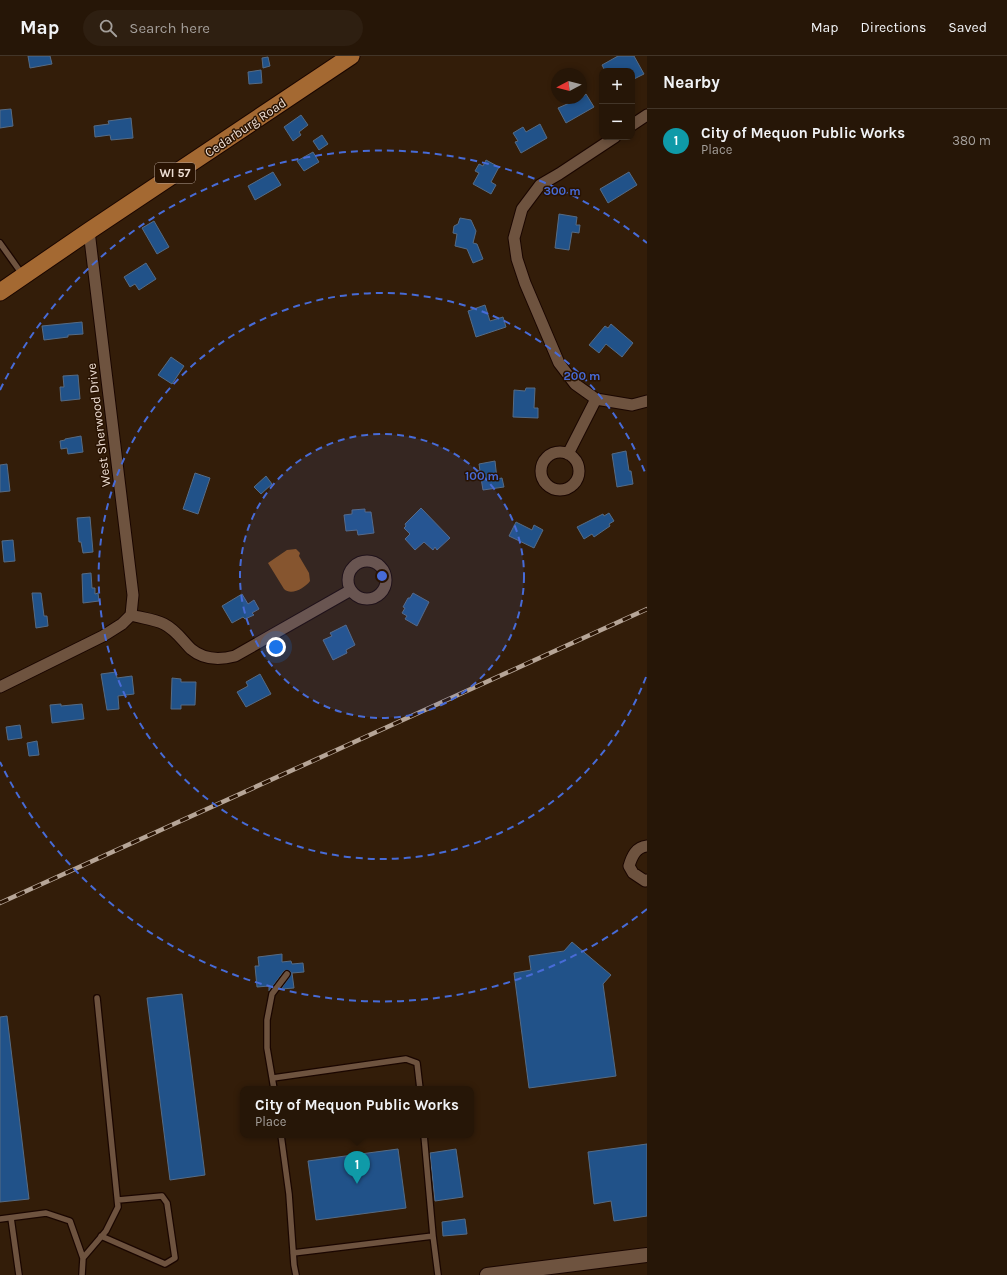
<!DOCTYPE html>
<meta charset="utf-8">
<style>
body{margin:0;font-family:Karla,sans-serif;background:#2e1f11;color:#f1f3f6}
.controls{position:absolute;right:12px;top:12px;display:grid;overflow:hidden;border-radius:8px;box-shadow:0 2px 6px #0003}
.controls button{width:36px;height:36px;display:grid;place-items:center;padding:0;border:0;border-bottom:1px solid #423528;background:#261607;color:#f1f3f6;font:20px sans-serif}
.compass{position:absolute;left:551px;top:12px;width:36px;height:36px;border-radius:50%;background:#261607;box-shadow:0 2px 6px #0003;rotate:263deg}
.you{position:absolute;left:276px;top:591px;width:14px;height:14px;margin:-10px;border:3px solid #fff;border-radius:50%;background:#1a73e8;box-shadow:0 0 0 6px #1a73e833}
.badge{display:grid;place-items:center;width:26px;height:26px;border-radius:50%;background:#86bbfb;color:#fff;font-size:13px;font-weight:700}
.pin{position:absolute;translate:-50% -33px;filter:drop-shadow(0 1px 2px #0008)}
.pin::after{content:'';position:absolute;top:21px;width:14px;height:12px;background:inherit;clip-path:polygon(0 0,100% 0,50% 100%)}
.popup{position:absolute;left:240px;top:1030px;width:234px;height:52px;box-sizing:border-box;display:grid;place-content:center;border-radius:8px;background:#261607;filter:drop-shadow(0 1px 3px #0005);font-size:13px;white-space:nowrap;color:#a49f9b}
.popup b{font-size:15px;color:#f1f3f6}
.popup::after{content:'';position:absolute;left:50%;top:100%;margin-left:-8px;border:8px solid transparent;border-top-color:#261607}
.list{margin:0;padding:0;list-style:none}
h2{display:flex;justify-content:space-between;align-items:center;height:52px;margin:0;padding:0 16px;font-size:17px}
h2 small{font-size:13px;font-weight:400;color:#a49f9b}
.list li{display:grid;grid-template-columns:26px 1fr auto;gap:12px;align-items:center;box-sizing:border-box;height:64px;padding:0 16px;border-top:1px solid #423528}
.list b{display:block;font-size:15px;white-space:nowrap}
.list p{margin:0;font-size:13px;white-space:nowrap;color:#a49f9b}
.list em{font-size:13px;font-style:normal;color:#a49f9b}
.icon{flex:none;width:22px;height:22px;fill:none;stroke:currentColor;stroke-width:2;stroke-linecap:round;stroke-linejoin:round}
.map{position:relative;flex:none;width:647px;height:1219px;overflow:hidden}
header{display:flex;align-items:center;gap:24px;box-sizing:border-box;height:56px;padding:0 20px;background:#261607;border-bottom:1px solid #423528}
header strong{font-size:19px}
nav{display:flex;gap:22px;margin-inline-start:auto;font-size:14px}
.search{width:280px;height:36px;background:#2e1f11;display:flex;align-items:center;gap:10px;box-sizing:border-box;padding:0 14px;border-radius:22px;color:#a49f9b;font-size:15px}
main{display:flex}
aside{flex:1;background:#261607}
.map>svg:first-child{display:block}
</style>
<header>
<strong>Map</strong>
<div class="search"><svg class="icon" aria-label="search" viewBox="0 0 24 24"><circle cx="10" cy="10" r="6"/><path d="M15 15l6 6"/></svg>Search here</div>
<nav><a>Map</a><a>Directions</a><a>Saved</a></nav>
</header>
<main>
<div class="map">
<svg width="647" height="1219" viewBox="0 0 647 1219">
<rect width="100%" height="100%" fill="#331d09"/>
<path fill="#8f5318" d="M 296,493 L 300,497 L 299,500 L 309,517 L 310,525 C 305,532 291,540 284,533 L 268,507 L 287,494 Z"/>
<path fill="#215289" stroke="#566b84" d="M 28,0 L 50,0 L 52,8 L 30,12 Z
M 618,0 L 634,0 L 644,18 L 634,23 L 632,19 L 632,15 L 605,15 L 602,9 Z
M 268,1 L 270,10 L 263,12 L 262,2 Z
M 261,14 L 262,27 L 249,28 L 248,16 Z
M 586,38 L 594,51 L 566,67 L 558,52 L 581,42 Z
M 11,53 L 13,70 L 0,72 L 0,54 Z
M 301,59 L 308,69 L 299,76 L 301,79 L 293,85 L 284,71 Z
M 131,62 L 133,82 L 111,84 L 110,79 L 95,81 L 94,70 L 109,68 L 108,65 Z
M 540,68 L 547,82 L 521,97 L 515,86 L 518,85 L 513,77 L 523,71 L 526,76 Z
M 322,79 L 328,88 L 319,94 L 313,85 Z
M 313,96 L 319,106 L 304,115 L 297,105 Z
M 486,104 L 499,111 L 491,126 L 496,129 L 491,138 L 473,128 L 479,117 L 475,115 L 479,108 L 483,110 Z
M 273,116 L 281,129 L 255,144 L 248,130 Z
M 629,116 L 637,129 L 608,147 L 600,133 Z
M 559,158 L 577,161 L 576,169 L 580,169 L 579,177 L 572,176 L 569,194 L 555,192 Z
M 460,162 L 471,164 L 476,175 L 473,187 L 477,188 L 483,203 L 473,207 L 467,193 L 455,190 L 457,178 L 453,177 L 454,170 L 458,168 Z
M 154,165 L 169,191 L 157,198 L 142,172 Z
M 146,207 L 156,223 L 139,234 L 135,228 L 130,231 L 124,221 Z
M 485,249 L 490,265 L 503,261 L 506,271 L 476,281 L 468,255 Z
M 82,266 L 83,278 L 68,279 L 68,281 L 44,284 L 42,270 Z
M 611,268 L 633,287 L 622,301 L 606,288 L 599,297 L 589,289 L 605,270 L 608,272 Z
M 171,301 L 184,310 L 172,328 L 158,319 Z
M 78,319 L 80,343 L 61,345 L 60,331 L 64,331 L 63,320 Z
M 526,332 L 535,332 L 534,352 L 538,352 L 538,362 L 513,361 L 514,334 L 525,335 Z
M 81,380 L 83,396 L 68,398 L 67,392 L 61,393 L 60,385 L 65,384 L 65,383 Z
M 626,395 L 629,415 L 631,415 L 633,428 L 617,431 L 612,398 Z
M 495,405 L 497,423 L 502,422 L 504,431 L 483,434 L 481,422 L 477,423 L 476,415 L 480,415 L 479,408 Z
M 7,408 L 10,435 L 0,436 L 0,409 Z
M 195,417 L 210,422 L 198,458 L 183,453 Z
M 266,420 L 272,428 L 261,438 L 254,431 Z
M 421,452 L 450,482 L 437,494 L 435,491 L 433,494 L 424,486 L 415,494 L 405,483 L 410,478 L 404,472 L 406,470 L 405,468 Z
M 365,453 L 365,456 L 371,456 L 374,477 L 358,479 L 357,474 L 346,475 L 344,459 L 352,458 L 352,454 Z
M 609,457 L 614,465 L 609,468 L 610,470 L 594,481 L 592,478 L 584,483 L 577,471 L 603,458 L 604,460 Z
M 90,461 L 93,496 L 83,497 L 81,486 L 79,486 L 77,462 Z
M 516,466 L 532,474 L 534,469 L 543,474 L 534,492 L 509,480 Z
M 13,484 L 15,505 L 4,506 L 2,485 Z
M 91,517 L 92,532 L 95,532 L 95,538 L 98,537 L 99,545 L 83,547 L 82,518 Z
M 32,537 L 41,537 L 44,560 L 47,560 L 48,570 L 36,572 Z
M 413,537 L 429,546 L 417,570 L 405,563 L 407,560 L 402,557 L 405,552 L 403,551 L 408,542 L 410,542 Z
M 242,538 L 248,548 L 254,544 L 259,553 L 252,557 L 254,559 L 245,563 L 243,561 L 232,567 L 222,550 Z
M 346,569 L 355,589 L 346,594 L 347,597 L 333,604 L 323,584 L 332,580 L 330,577 Z
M 116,616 L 117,622 L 132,620 L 134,638 L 118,640 L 119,653 L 107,654 L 101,618 Z
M 260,618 L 271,638 L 246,651 L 237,636 L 248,630 L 246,626 Z
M 172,622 L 181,623 L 181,626 L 196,626 L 195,649 L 181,649 L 181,653 L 171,653 Z
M 61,648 L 61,650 L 82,648 L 84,663 L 52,667 L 50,649 Z
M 20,669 L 22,682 L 8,684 L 6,671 Z
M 37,685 L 39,699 L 29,700 L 27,687 Z
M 572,886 L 611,919 L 603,928 L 616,1020 L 529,1032 L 514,917 L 531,914 L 529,900 L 564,895 Z
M 282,898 L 282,906 L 291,905 L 292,908 L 303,907 L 304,916 L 292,917 L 294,932 L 281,933 L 291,919 L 291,916 L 287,914 L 284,915 L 269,935 L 269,930 L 257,931 L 255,910 L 259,910 L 258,901 Z
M 182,938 L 205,1119 L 170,1124 L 147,942 Z
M 7,960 L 29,1143 L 0,1146 L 0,961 Z
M 647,1088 L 647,1160 L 614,1165 L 611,1145 L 594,1148 L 588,1096 Z
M 398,1093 L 406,1152 L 316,1164 L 308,1105 Z
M 456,1093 L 463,1141 L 435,1145 L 430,1097 Z
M 465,1163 L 467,1178 L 443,1180 L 442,1166 Z"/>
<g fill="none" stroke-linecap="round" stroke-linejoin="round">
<g stroke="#1a0600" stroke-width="8">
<path id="service" d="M 0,187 L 22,218
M 273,1022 L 406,1003 L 417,1007 L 420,1033
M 274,1033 L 267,992 L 267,964 L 272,938 L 287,918
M 281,1079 L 289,1138 L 294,1209 L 296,1219
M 11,1162 L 19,1219
M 0,1163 L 46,1157 L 70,1165 L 83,1202 L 82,1219
M 101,1180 L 165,1208 L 175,1202 L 167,1147 L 162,1140 L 118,1144
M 433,1180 L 438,1219
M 293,1197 L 433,1180 L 424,1079
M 83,1202 L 106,1175 L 118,1151 L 97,942"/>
</g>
<g stroke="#1a0600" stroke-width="13">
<path id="minor" d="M 632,69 L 647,59
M 615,81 L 559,118 L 540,129 L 522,153 L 514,182 L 517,203 L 525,227 L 559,307 L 575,328 L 596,343 L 632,349 L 647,345
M 89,175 L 133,539 L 131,559
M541 415a19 19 0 1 1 38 0a19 19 0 1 1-38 0Z
M 568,398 L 596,343
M348 524a19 19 0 1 1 38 0a19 19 0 1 1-38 0Z
M 0,631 L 103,580 L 122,568 L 131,559 C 141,562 154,563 164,568 C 176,574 182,584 191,593 C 204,604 220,604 235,600 L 351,534
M 647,790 C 636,791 632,800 629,810 L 633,817 L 645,825 L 647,824"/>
</g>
<g stroke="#1a0600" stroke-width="16">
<path id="tertiary" d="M 487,1219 L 647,1199"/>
</g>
<g stroke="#1a0600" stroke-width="19">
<path id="primary" d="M 0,236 L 89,175 L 351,0"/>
</g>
<use href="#service" stroke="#6e533f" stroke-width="5.5"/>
<use href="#minor" stroke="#6e533f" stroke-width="11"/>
<use href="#tertiary" stroke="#6e533f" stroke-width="14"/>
<use href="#primary" stroke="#a46932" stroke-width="17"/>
<g stroke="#b6a597" stroke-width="4.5">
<path id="rail" d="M 0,847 L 647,553"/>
</g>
<use href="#rail" stroke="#291302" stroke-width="3" stroke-dasharray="9" stroke-linecap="butt"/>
</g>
<circle cx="382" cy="520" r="142" fill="#476bd7" fill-opacity=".12"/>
<g fill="none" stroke="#476bd7" stroke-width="2" stroke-dasharray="7 5">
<circle cx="382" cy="520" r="142"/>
<path d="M646 621A283 283 0 1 1 646 419"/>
<path d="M647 853A425 425 0 0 1 0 706M0 334A425 425 0 0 1 647 187"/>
</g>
<g text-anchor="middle" stroke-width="3" stroke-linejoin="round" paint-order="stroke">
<rect fill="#291302" stroke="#b2a094" stroke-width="1" x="155" y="107" width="40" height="20" rx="3"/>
<g font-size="12" font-weight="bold" fill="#edddd2">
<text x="175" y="121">WI 57</text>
</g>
<g font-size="13" fill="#edddd2" stroke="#291302">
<text transform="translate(245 71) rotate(-34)" y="5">Cedarburg Road</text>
<text transform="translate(98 369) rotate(-97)" y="5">West Sherwood Drive</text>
</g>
</g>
<circle cx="382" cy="520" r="6" fill="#476bd7" stroke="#291302" stroke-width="2"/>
<g font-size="12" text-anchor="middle" font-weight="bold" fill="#476bd7" stroke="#291302" stroke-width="3" stroke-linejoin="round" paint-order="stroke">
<text x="562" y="139">300 m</text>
<text x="582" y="324">200 m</text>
<text x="482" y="424">100 m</text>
</g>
</svg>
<div class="controls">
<button>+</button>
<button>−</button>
</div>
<svg class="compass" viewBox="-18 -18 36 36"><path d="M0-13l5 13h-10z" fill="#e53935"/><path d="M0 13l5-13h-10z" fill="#a49f9b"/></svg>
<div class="you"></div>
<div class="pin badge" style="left:357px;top:1128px;background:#0f9aa8">1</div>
<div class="popup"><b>City of Mequon Public Works</b>Place</div>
</div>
<aside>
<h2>Nearby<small></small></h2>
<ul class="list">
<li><span class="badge" style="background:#0f9aa8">1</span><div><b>City of Mequon Public Works</b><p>Place</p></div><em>380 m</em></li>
</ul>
</aside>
</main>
